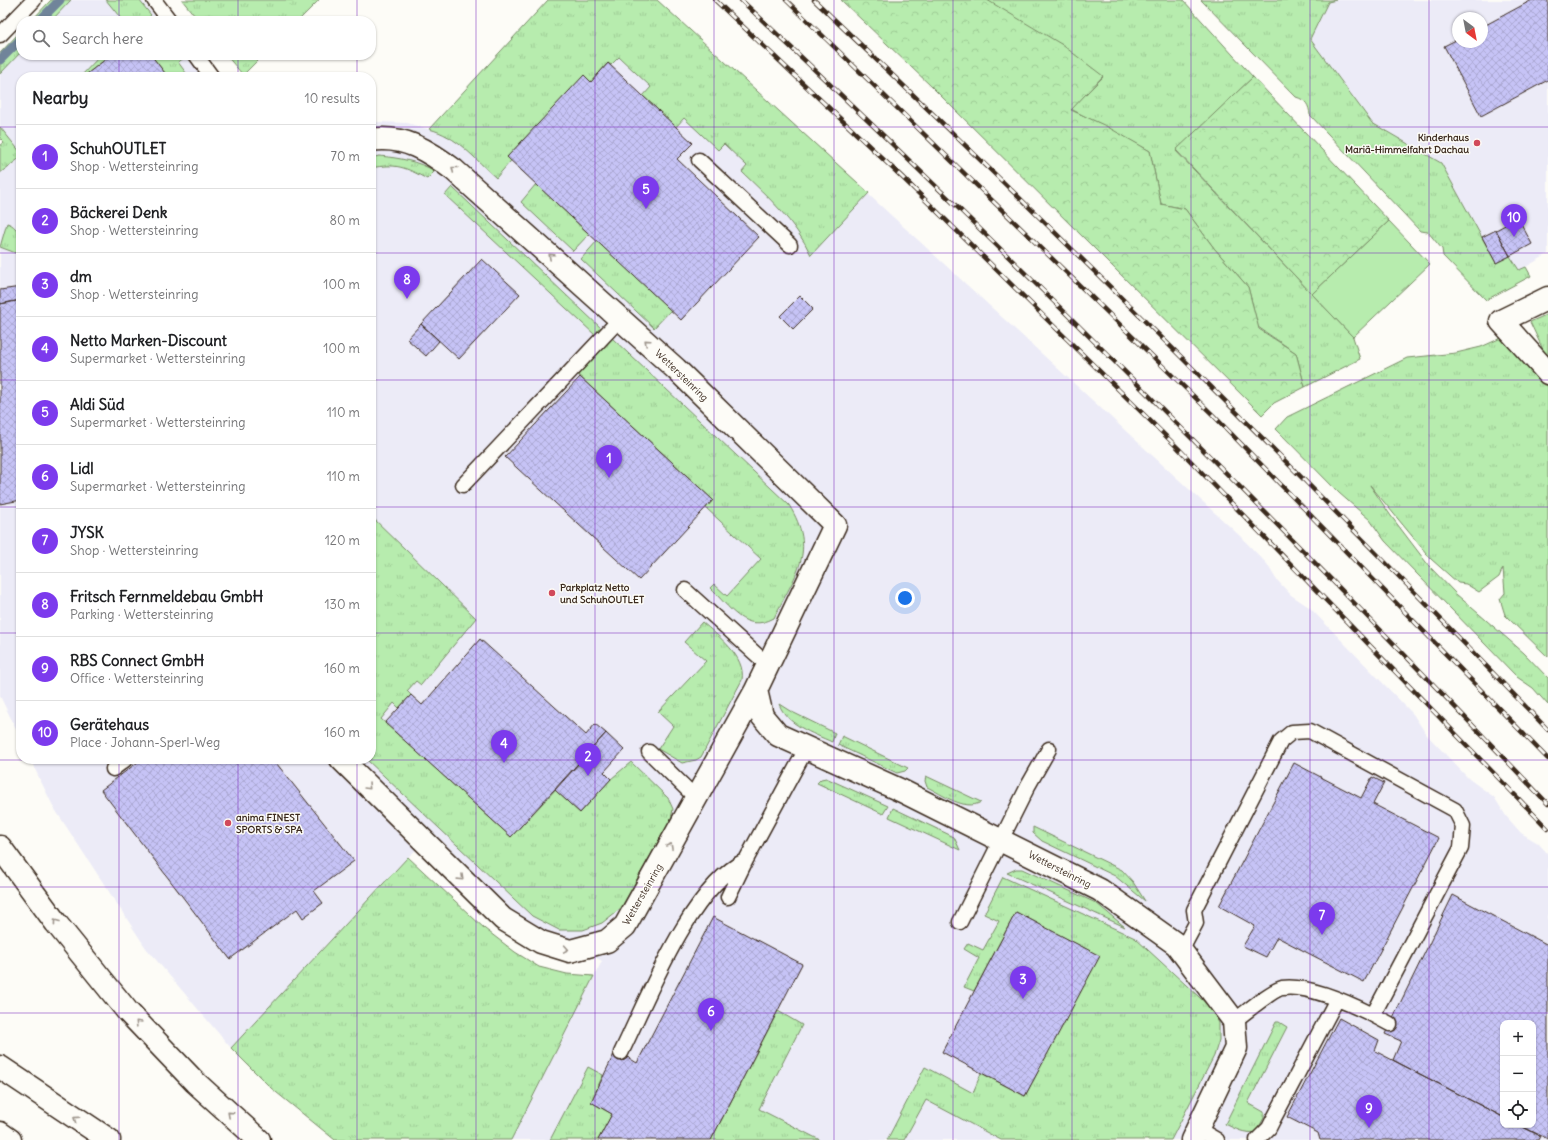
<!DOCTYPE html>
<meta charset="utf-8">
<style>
body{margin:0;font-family:Delius,sans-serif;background:#f6f6f6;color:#202124}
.controls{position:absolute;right:12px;bottom:12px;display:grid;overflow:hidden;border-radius:8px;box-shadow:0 1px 3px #0004}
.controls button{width:36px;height:36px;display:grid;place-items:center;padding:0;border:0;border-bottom:1px solid #e0e0e0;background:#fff;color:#202124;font:20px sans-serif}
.compass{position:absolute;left:1452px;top:12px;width:36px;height:36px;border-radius:50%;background:#fff;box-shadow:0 1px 3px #0004;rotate:148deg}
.you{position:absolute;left:905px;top:598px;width:14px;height:14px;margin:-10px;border:3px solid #fff;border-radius:50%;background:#1a73e8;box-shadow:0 0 0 6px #1a73e833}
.badge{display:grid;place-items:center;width:26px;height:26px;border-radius:50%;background:#7c3aed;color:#fff;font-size:13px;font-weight:700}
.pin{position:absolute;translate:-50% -33px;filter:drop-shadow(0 1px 2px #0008)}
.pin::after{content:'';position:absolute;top:21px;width:14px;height:12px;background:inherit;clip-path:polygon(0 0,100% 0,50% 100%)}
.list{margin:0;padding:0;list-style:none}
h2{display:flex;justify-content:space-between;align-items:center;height:52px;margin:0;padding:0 16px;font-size:17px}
h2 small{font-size:13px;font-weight:400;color:#757577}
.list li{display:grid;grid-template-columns:26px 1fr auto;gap:12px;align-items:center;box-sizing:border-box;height:64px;padding:0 16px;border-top:1px solid #e0e0e0}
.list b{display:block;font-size:15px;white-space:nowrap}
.list p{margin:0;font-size:13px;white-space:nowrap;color:#757577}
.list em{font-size:13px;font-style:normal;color:#757577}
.icon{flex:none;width:22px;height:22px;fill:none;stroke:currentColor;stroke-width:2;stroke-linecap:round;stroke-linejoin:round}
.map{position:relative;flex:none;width:1548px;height:1140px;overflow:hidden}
.search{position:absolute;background:#fff;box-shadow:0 1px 3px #0004;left:16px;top:16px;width:360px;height:44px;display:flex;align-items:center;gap:10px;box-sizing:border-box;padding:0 14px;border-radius:16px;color:#757577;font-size:15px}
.panel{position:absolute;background:#fff;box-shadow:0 1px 3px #0004;left:16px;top:72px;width:360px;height:692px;border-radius:16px}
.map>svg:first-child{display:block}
</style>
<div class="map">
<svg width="1548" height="1140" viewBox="0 0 1548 1140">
<defs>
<pattern id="grass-tufts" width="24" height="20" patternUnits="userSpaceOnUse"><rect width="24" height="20" fill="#b7ecae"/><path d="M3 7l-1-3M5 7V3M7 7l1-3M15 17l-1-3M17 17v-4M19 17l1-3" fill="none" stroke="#9ecb95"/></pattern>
<pattern id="forest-crowns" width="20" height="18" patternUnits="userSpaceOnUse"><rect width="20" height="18" fill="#b7ecae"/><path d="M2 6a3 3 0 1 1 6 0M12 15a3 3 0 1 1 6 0" fill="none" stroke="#9ecb95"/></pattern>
<pattern id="building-cross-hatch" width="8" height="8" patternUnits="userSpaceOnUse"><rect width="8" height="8" fill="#c6c3f6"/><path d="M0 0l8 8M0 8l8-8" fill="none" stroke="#aba8d2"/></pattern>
</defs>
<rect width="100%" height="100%" fill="#fdfcf7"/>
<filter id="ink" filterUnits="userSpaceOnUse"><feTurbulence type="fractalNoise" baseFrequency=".025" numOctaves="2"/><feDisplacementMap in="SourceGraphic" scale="8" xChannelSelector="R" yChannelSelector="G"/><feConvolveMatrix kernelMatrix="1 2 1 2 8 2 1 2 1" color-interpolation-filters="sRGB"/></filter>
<g filter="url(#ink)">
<path fill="#ecebf7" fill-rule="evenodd" d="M 51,0 L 142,0 L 159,21 L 31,21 Z
M 548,0 L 657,0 L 1240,536 L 1267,564 L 1276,579 L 1291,595 L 1309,607 L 1413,714 L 1426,734 L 1469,779 L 1494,797 L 1506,816 L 1521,833 L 1538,843 L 1548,854 L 1548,1140 L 511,1140 L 602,961 L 508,912 L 427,840 L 408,857 L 231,1048 L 146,948 L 54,808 L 30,759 L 371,759 L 371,123 L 378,122 L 407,123 L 429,129 ZM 1503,1023 L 1533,1023 L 1533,1125 L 1503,1125 Z
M 1336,0 L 1548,0 L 1548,254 L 1519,271 L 1496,230 L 1482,237 L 1441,163 L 1372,123 L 1310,39 L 1328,2 ZM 1458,18 L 1482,18 L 1482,42 L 1458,42 Z
M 21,31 L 21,55 L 185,55 L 203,77 L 21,77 L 21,739 L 0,696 L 0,145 L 4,142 L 0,138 L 0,53 Z"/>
<path fill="url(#grass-tufts)" stroke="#798b66" d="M 51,0 L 71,0 L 51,21 L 31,21 Z
M 106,0 L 139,0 L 151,15 L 145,21 L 123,21 Z
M 182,0 L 319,0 L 298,21 L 199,21 Z
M 548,0 L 657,0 L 869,193 L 811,255 C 795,221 768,197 742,172 L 747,166 L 724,144 L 718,150 L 684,118 L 676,127 L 643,96 L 651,87 L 619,57 L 611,65 L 608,63 L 591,82 L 584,76 L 496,178 C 475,159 457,136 429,129 Z
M 985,0 L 1183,0 L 1253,77 L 1176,151 L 1353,337 L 1360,359 L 1305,387 L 1296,353 L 1258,327 L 1248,287 L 1214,248 L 1185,209 L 1161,204 L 1150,151 L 1071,109 L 1103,77 Z
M 1201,0 L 1336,0 L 1328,2 L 1310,39 L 1372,123 L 1441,163 L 1496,263 L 1510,256 L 1519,270 L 1526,267 L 1531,276 L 1486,300 L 1443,256 L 1442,249 L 1428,232 L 1420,231 L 1310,115 C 1309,105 1306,100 1296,97 Z
M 21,31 L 21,52 L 0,74 L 0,53 Z
M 101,55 L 111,55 L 83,77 L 80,77 Z
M 151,55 L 182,55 L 184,58 L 178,62 L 189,77 L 168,77 Z
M 226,55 L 263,55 L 243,75 Z
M 0,127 L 21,153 L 21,157 L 0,173 L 0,145 L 4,142 L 0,138 Z
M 379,156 C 400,158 417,161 435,171 L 427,179 C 405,167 396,163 371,168 L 371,158 Z
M 536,184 L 589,234 L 573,251 L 521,202 Z
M 452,187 L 602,329 L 596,336 L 445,195 Z
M 7,223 C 21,227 21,243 21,255 L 0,247 Z
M 597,241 L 671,310 L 654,328 L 581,259 Z
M 1548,314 L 1548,355 L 1546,356 L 1530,322 Z
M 612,338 L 789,505 C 818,552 795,574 774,618 C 745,634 730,607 710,588 L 714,584 L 727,596 L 761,559 L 706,508 L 713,500 L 577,374 Z
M 1501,338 L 1548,387 L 1548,657 L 1505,615 L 1500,599 L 1505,593 L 1503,568 L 1499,577 L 1479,592 L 1466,584 L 1458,583 L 1431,559 L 1370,485 L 1391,516 L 1429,566 L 1456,594 L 1524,653 L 1548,678 L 1548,705 L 1533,688 L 1517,677 L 1385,541 L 1370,520 L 1339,493 L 1276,429 L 1287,417 L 1407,358 L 1456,353 L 1481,347 Z
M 371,516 L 476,618 L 421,685 L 416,681 L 407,691 L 411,695 L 399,708 L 394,703 L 381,719 L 511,837 L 555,790 L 580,813 L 611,779 L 631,762 L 668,798 L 673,809 L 671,819 L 621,908 L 602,923 L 583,930 L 559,930 L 532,916 L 366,759 L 371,759 Z
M 702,622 C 718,636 746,656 742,680 L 701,757 L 696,760 L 682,763 L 658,749 L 673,726 L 658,712 L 706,661 L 684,642 Z
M 779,704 L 790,711 L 835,733 L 832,742 C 812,733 787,725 779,704 Z
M 842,736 L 908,768 L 905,771 L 897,773 L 838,745 Z
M 926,776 L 981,802 C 965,812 942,794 927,787 L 925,781 Z
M 826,778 L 888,806 L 883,814 L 817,783 L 821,779 Z
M 893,808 L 954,837 L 960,850 L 889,817 Z
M 1033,827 L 1122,870 L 1133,882 L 1145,901 L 1115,876 L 1042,841 L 1033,833 Z
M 408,857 L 485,929 L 515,952 L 539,967 L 567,974 L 594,976 L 511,1140 L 335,1140 L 271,1088 L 231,1048 Z
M 1016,869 L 1022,869 L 1096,903 L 1125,927 L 1007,873 Z
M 1003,877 L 1135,938 L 1211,1008 L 1219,1023 L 1219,1040 L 1214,1056 L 1171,1140 L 1001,1140 L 926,1100 L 904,1140 L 887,1140 L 925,1067 L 973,1093 L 981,1073 L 1025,1096 L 1099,956 L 1016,912 L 974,991 L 964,987 L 979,958 L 964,949 L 968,943 L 983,950 L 999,921 L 984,914 Z
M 778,1011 L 802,1025 L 759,1109 L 820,1140 L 711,1140 Z
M 1276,1022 L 1279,1022 L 1287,1027 L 1248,1103 L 1264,1112 L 1264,1118 L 1256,1132 C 1244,1134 1236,1129 1225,1124 Z
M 588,1067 L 603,1075 L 591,1102 L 612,1114 L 598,1140 L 550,1140 Z"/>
<path fill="url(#forest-crowns)" stroke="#798b66" d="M 841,0 L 987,0 L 1061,44 L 1103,76 L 1071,110 L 1106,126 L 1150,151 L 1161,204 L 1185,209 L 1214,248 L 1248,287 L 1259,329 L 1296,353 L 1305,387 L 1274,403 L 1262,415 L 932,87 Z
M 1253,77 L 1389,221 L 1312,294 L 1176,150 Z"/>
<path fill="#b7ecae" stroke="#798b66" d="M 1389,221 L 1430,264 L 1353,337 L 1312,294 Z"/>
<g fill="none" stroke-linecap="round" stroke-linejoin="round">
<path stroke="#6f849a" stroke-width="9" d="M 39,21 L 60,0
M 0,60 L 21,39"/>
</g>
<path fill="url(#building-cross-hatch)" stroke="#3b2a1e" d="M 1532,0 L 1548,0 L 1548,80 L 1481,116 L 1444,46 L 1458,39 L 1458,42 L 1482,42 L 1482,27 Z
M 111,55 L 151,55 L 168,77 L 83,77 Z
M 608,63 L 693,143 L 677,159 L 759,237 L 681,320 L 507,157 L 584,75 L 591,82 Z
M 1518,218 L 1532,244 L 1510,256 L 1496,230 Z
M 1496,230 L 1510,256 L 1496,263 L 1482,237 Z
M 482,259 L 520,294 L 459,359 L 421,324 Z
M 21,287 L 21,300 L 0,304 L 0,290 Z
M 800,296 L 813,309 L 793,329 L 780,316 Z
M 21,300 L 21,500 L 0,504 L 0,304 Z
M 421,324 L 439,341 L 426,356 L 407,339 Z
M 580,377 L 713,500 L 639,580 L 505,457 Z
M 480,639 L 586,735 L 595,724 L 606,733 L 511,837 L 385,723 L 411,695 L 422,705 Z
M 606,733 L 624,750 L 604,772 L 611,779 L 580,813 L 555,790 Z
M 142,759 L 273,759 L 354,861 L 314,891 L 323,903 L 303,918 L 297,909 L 230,959 L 101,790 Z
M 1294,763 L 1361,798 L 1372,777 L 1384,783 L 1373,804 L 1439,838 L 1364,982 L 1277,937 L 1266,957 L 1243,946 L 1255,926 L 1219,906 Z
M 1453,895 L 1548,945 L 1548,1139 L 1519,1125 L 1533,1125 L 1533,1023 L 1503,1023 L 1503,1117 L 1393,1060 L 1401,1041 L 1385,1034 Z
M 1016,912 L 1100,956 L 1025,1096 L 942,1052 Z
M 713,917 L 802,964 L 711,1140 L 598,1140 L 612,1114 L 591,1102 L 615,1052 L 621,1053 L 637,1063 Z
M 1339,1018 L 1379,1040 L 1375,1051 L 1503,1117 L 1503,1125 L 1519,1125 L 1540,1136 L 1538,1140 L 1320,1140 L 1318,1133 L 1287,1117 Z"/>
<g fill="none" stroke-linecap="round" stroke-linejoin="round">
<g stroke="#3b2a1e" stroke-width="17">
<path id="service" d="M 154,0 L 170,21
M 0,35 L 34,0
M 196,55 L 212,77
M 699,160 L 790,245
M 463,485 L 621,318
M 685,590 L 768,665
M 649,752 L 696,798
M 113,769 L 126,759
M 728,897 L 746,860 L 806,749
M 960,922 L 1028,786 L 1049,749
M 1181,951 L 1196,923 L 1194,910 L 1281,741 L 1292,732 L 1310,731 L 1455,810 L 1463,826 L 1461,848 L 1373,1015 C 1351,1004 1307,984 1282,988 C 1272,990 1244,1014 1234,1021
M 1373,1015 L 1390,1024
M 621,1053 C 648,998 690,887 746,860
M 1198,1129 L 1217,1140
M 1257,1140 L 1269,1128 L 1273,1120 L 1337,999"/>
</g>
<g stroke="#3b2a1e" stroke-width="25">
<path id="minor" d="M 371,140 C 404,135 429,151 454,170 L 676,369 L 835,525 L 756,690 L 762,716 L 778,735 L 902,791 L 1100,890 L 1176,944 L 1234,1021 L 1236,1048 L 1192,1140
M 1548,298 L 1501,321 L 1548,373
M 341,759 L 503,919 L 541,942 L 570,951 L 607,941 L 625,926 L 756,690"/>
</g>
<g stroke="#3b2a1e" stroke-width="25">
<path id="trunk" d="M 0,847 L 56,923 L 128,1012 L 195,1082 L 259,1140
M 0,1067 L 109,1140
M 0,1133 L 10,1140"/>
</g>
<use href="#service" stroke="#fdfcf7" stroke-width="14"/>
<use href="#minor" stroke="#fdfcf7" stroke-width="22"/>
<use href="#trunk" stroke="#fdfcf7" stroke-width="22"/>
<g stroke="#3b2a1e" stroke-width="4.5">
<path id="rail" d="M 715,0 L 903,178 L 1178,448 L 1548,829
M 741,0 C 1017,260 1286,529 1548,804
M 786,0 L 1212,414 L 1548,759
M 814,0 C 1064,238 1309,481 1548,730"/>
</g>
<use href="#rail" stroke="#fdfcf7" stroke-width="3" stroke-dasharray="9" stroke-linecap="butt"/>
</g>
<defs><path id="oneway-chevron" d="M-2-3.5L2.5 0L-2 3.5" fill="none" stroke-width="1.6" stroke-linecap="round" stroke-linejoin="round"/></defs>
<g stroke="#9c938a">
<use href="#oneway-chevron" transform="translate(454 169) rotate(-141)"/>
<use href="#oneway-chevron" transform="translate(551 256) rotate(-138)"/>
<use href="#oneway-chevron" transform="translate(647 342) rotate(-138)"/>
<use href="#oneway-chevron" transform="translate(368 787) rotate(45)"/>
<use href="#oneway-chevron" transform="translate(670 846) rotate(-61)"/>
<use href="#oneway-chevron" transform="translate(461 878) rotate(44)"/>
<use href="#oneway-chevron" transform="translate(56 922) rotate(-127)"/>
<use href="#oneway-chevron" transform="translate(566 949) rotate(10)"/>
<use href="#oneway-chevron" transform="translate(138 1023) rotate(-134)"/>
<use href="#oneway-chevron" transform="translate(230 1114) rotate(-138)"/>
<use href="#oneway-chevron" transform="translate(76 1119) rotate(-146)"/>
</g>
</g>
<path fill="none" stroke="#7b2cbf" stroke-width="1" stroke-opacity="0.55" d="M 119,0 L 119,21M 238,0 L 238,21M 357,0 L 357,21M 476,0 L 476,1140M 595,0 L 595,1140M 714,0 L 714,1140M 834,0 L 834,1140M 953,0 L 953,1140M 1072,0 L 1072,1140M 1191,0 L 1191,1140M 1310,0 L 1310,1140M 1429,0 L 1429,1140M 119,55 L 119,77M 238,55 L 238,77M 357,55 L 357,77M 0,127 L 21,127M 371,127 L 1548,127M 0,253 L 21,253M 371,253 L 1548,253M 0,380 L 21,380M 371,380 L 1548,380M 0,507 L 21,507M 371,507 L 1548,507M 0,633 L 21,633M 371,633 L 1548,633M 119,759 L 119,1140M 238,759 L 238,1140M 357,759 L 357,1140M 0,760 L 1548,760M 0,887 L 1548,887M 0,1013 L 1548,1013"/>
<g fill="#d1495b" stroke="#fdfcf7" stroke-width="1.5">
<circle cx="1477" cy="143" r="4"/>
<circle cx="552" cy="593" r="4"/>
<circle cx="228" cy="823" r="4"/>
</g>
<g text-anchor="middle" stroke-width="3" stroke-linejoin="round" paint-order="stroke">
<g font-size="10" font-weight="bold" fill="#3b2a1e" stroke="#fdfcf7" text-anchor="start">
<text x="1469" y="141" text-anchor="end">Kinderhaus<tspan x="1469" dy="12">Mariä-Himmelfahrt Dachau</tspan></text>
<text x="560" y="591">Parkplatz Netto<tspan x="560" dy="12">und SchuhOUTLET</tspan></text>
<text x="236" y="821">anima FINEST<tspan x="236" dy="12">SPORTS &amp; SPA</tspan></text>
</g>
<g font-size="10" fill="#3b2a1e" stroke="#fdfcf7">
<text transform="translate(682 375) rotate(44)" y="4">Wettersteinring</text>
<text transform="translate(1060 869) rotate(27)" y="4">Wettersteinring</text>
<text transform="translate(642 894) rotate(-60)" y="4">Wettersteinring</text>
</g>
</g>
</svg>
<div class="controls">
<button>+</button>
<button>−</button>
<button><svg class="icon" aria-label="locate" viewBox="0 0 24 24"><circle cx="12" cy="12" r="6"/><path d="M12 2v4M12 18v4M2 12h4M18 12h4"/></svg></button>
</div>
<svg class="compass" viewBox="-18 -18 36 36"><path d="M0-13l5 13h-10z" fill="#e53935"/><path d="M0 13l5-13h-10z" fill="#757577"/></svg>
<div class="you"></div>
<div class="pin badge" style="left:609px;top:478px">1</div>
<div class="pin badge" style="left:588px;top:776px">2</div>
<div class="pin badge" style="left:1023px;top:999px">3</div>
<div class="pin badge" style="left:504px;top:763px">4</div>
<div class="pin badge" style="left:646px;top:209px">5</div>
<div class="pin badge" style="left:711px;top:1031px">6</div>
<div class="pin badge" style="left:1322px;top:935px">7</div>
<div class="pin badge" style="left:407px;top:299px">8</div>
<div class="pin badge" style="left:1369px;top:1128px">9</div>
<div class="pin badge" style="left:1514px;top:237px">10</div>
<div class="search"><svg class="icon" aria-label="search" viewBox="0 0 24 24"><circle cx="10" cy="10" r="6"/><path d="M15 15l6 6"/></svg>Search here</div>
<section class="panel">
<h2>Nearby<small>10 results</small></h2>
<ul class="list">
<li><span class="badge">1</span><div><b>SchuhOUTLET</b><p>Shop · Wettersteinring</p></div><em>70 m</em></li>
<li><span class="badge">2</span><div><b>Bäckerei Denk</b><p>Shop · Wettersteinring</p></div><em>80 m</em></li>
<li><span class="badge">3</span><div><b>dm</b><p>Shop · Wettersteinring</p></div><em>100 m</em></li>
<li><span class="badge">4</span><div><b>Netto Marken-Discount</b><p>Supermarket · Wettersteinring</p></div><em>100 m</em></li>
<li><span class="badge">5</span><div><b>Aldi Süd</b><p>Supermarket · Wettersteinring</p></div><em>110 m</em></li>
<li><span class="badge">6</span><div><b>Lidl</b><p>Supermarket · Wettersteinring</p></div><em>110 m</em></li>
<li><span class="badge">7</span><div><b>JYSK</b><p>Shop · Wettersteinring</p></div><em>120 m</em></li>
<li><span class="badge">8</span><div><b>Fritsch Fernmeldebau GmbH</b><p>Parking · Wettersteinring</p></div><em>130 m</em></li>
<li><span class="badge">9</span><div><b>RBS Connect GmbH</b><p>Office · Wettersteinring</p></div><em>160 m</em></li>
<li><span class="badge">10</span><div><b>Gerätehaus</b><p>Place · Johann-Sperl-Weg</p></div><em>160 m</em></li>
</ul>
</section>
</div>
